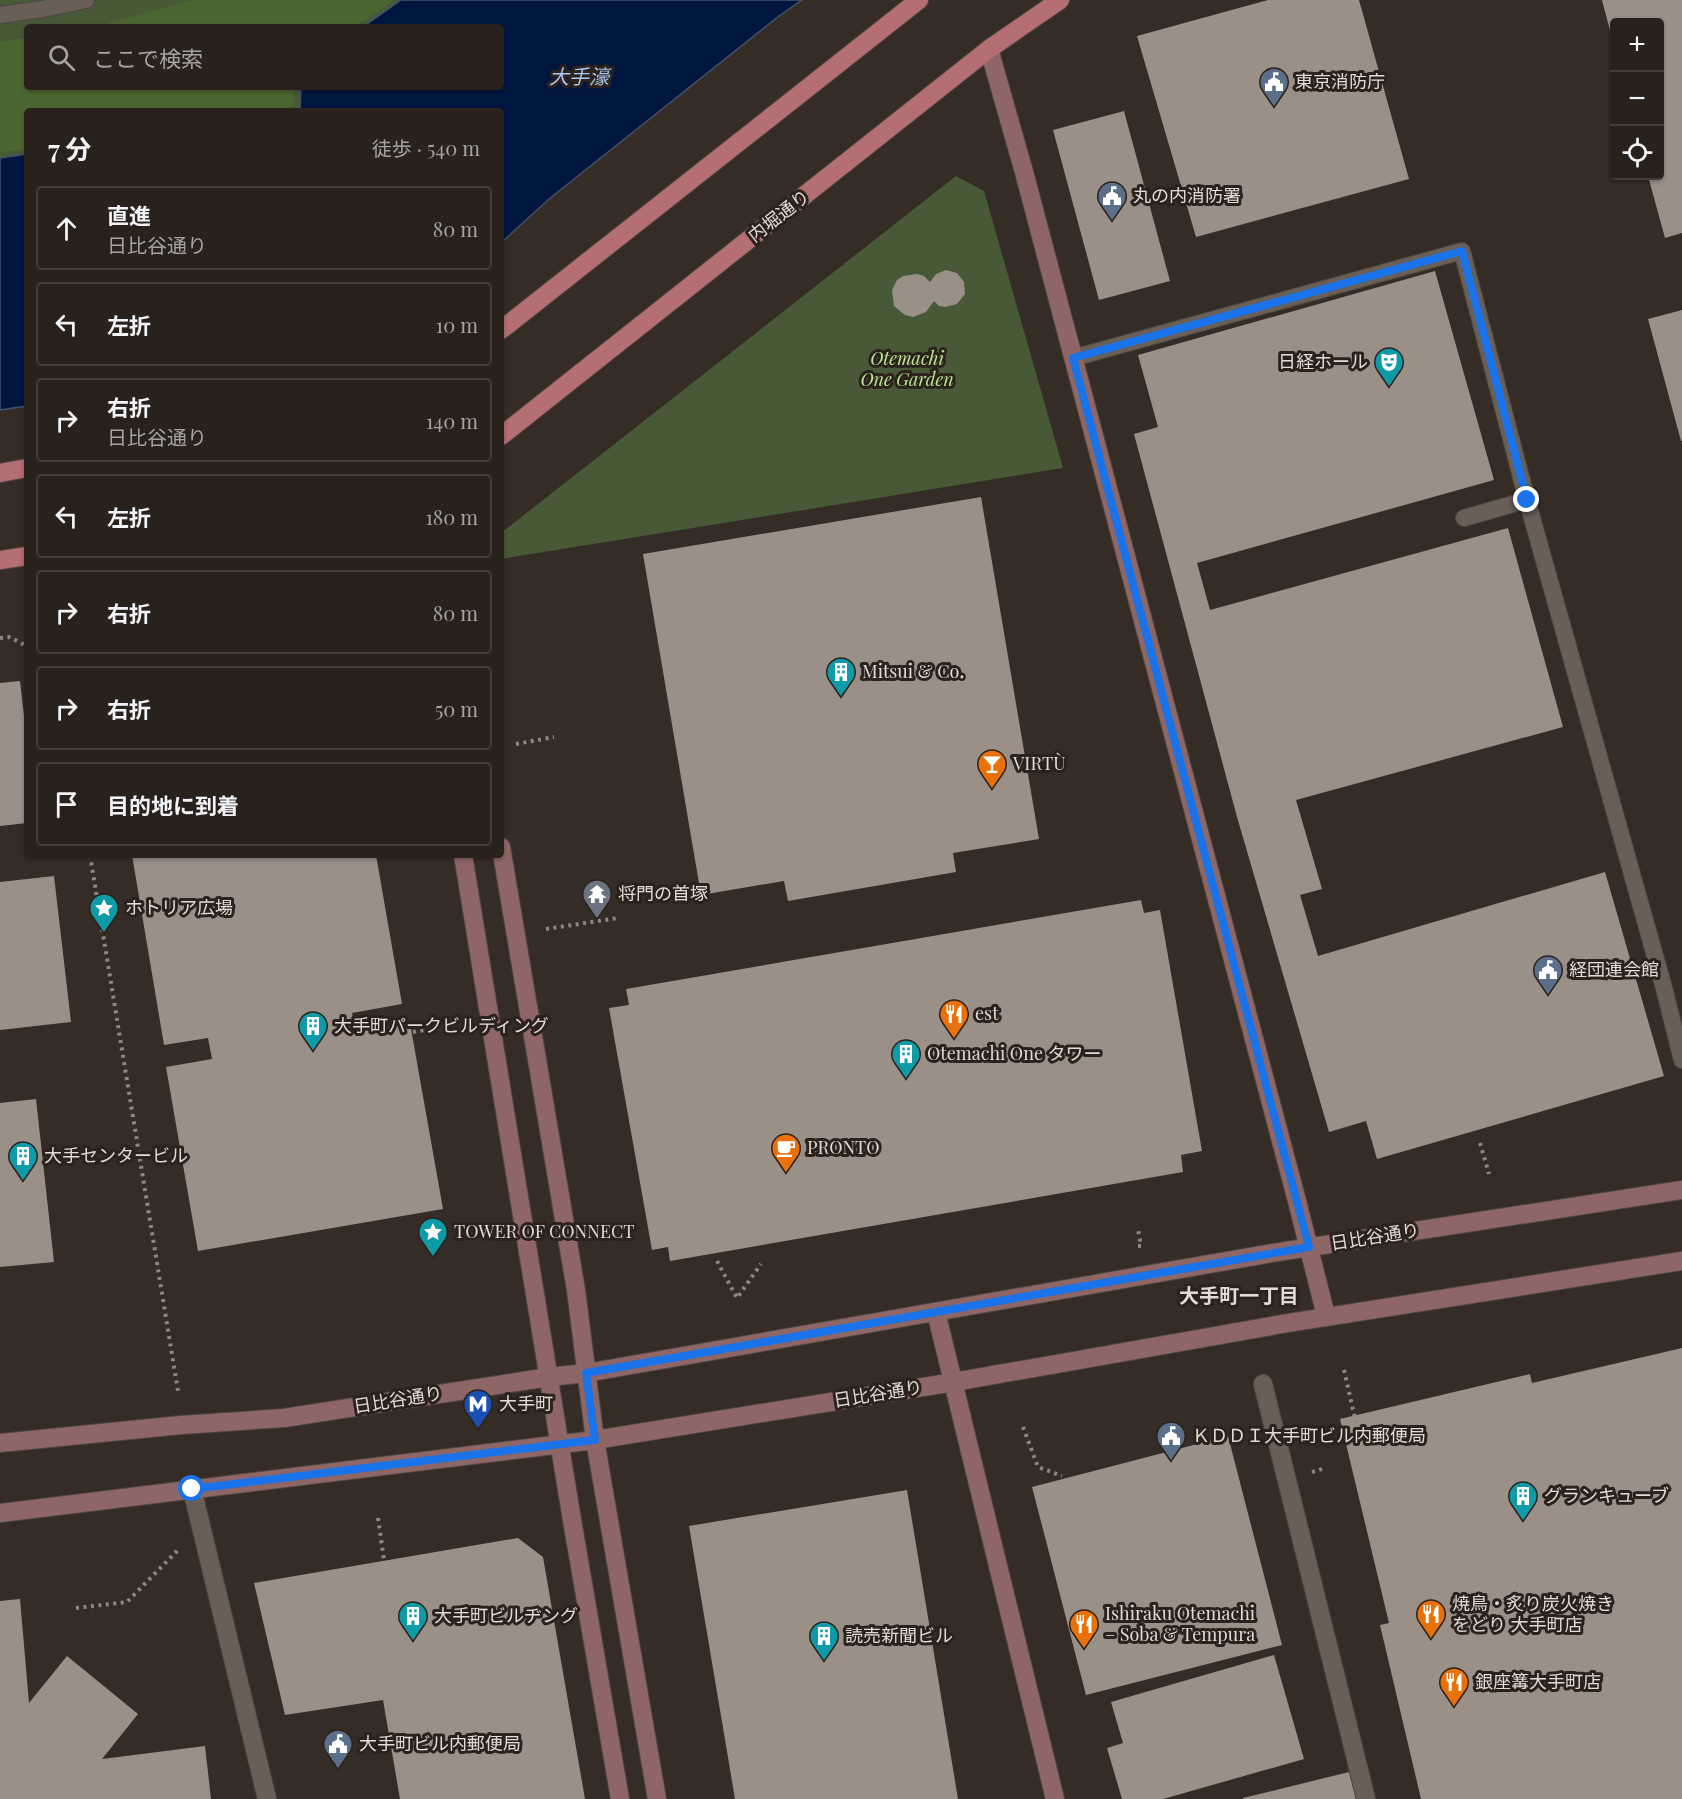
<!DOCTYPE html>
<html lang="ja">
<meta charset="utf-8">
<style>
body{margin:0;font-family:"Playfair Display","Noto Sans JP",serif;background:#342e29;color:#f1f3f6}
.controls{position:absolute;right:18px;top:18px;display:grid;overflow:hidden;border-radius:6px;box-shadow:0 2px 4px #0004}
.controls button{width:54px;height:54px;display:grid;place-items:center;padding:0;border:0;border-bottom:2px solid #443e3b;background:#28211c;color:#f1f3f6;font:30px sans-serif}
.stop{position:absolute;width:18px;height:18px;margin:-14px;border:4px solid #1a73e8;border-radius:50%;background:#fff}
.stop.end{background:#1a73e8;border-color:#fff;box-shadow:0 2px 6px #0008}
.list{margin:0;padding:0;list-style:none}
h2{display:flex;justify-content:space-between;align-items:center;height:78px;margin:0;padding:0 24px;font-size:26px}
h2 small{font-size:20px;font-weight:400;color:#a5a3a3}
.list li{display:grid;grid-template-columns:39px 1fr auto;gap:18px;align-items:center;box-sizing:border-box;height:84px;margin:0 12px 12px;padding:0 12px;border:2px solid #443e3b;border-radius:6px}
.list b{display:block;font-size:22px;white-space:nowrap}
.list p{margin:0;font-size:20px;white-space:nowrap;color:#a5a3a3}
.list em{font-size:20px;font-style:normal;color:#a5a3a3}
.icon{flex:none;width:33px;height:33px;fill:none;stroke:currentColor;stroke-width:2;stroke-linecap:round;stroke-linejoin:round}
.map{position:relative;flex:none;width:1682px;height:1799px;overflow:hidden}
.search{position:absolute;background:#28211c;box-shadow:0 2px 4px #0004;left:24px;top:24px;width:480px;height:66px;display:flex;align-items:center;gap:15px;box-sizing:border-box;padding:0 21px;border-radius:6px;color:#a5a3a3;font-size:22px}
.panel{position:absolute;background:#28211c;box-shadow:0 2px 4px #0004;left:24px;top:108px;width:480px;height:750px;border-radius:6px}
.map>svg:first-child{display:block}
</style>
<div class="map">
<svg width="1682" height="1799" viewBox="0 0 1682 1799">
<rect width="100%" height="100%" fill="#352c25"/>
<path fill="#475937" d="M 0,0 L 401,0 L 363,27 L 27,27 L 27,87 L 301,87 L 300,111 L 27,111 L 27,154 L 0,158 Z
M 956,176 L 984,191 L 1063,468 L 501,559 L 501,533 Z"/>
<path fill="#4c6631" d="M 193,0 L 394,0 L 355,27 L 93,27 Z
M 27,38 L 27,87 L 294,87 L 293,107 L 267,111 L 27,111 L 27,149 L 0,153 L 0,42 Z"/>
<path fill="#00163f" stroke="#43516c" stroke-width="1.5" d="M 401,0 L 802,0 L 779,16 L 549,199 L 501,243 L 501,111 L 300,111 L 301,87 L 501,87 L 501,27 L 363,27 Z
M 27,154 L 27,406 L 0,410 L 0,158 Z"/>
<path fill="#9a9087" d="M 1268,0 L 1359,0 L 1409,179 L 1196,237 L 1137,36 Z
M 1602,0 L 1682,0 L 1682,233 L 1665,238 L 1648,176 L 1660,176 L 1660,22 L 1614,22 L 1614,46 Z
M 1124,111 L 1170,281 L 1099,300 L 1053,130 Z
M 946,270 L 957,273 L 964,282 L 965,294 L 957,304 L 945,307 L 939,306 L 934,301 L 926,312 L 913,317 L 905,315 L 894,306 L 892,290 L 897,280 L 903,276 L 917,274 L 924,276 L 930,282 L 936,274 Z
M 1435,271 L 1494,480 L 1197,563 L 1210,610 L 1508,528 L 1563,727 L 1296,800 L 1322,889 L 1300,895 L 1318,956 L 1605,872 L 1664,1076 L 1377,1159 L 1366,1121 L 1329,1132 L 1237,817 L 1134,434 L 1158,427 L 1138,355 Z
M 1682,310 L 1682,441 L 1681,441 L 1648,319 Z
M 981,497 L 1039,839 L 953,853 L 956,872 L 788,901 L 784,881 L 701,895 L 643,554 Z
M 20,681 L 27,742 L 27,823 L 0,826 L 0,683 Z
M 132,855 L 376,855 L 402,1004 L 352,1013 L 356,1032 L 410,1023 L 443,1209 L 198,1251 L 166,1067 L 212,1059 L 208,1038 L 164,1045 Z
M 54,876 L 71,1022 L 0,1030 L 0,882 Z
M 1141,900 L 1144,913 L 1160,910 L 1202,1151 L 1181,1155 L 1183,1172 L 670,1261 L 668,1247 L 652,1250 L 609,1008 L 629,1005 L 626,989 Z
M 36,1099 L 54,1262 L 0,1267 L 0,1103 Z
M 1682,1348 L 1682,1799 L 1421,1799 L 1380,1625 L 1389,1623 L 1340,1419 L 1530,1374 L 1532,1383 Z
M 1228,1436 L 1282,1645 L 1086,1695 L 1032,1487 Z
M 907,1490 L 958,1799 L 735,1799 L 689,1526 Z
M 518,1538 L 543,1557 L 585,1799 L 400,1799 L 383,1700 L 285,1715 L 254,1583 Z
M 20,1599 L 29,1703 L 67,1656 L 138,1714 L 102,1759 L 205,1746 L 211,1799 L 0,1799 L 0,1601 Z
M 1274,1655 L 1304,1759 L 1163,1799 L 1122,1799 L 1107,1748 L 1123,1743 L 1111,1702 Z
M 1349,1772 L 1356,1799 L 1243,1799 L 1243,1798 Z"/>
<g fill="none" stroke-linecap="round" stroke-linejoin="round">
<g stroke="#4f4842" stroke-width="18">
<path id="lane" d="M 0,15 L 43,9 L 86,0
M 1073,358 L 1462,251 L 1527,500 L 1664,988 L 1682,1060
M 1464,518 L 1527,500"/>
</g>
<g stroke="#4f4842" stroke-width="20">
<path id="street" d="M 1263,1384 L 1366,1799
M 192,1489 L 267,1799"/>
</g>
<g stroke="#4f4842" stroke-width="20">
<path id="secondary" d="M 989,49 L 1024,172 L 1297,1201 L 1326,1316
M 501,847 L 576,1290 L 595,1440 L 657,1799
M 463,855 L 572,1520 L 620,1799
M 936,1312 L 1055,1799
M 0,1443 L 181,1425 L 284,1418 L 549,1377 L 586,1373 L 1272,1253 L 1682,1190
M 0,1513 L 595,1440 L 954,1382 L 1288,1323 L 1682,1261"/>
</g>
<g stroke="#4f4842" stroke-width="20">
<path id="primary" d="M 501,330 L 919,0
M 501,436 L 989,49 L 1060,0
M 0,473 L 27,468
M 0,560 L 27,556"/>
</g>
<path stroke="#8e8882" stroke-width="4" stroke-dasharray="3 4.5" stroke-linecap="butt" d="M 0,638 L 9,637 L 27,646
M 516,744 L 554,737
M 90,855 L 178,1391
M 546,929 L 618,918
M 413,1032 L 450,1026
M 1480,1143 L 1489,1174
M 1138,1246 L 1141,1246 L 1138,1229
M 717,1261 L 737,1298 L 761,1264
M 1344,1370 L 1356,1423
M 1023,1427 L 1038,1467 L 1062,1476
M 1312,1472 L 1326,1468
M 378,1518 L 384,1560
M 76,1608 L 127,1602 L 179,1549"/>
<use href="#lane" stroke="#695f57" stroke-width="16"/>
<use href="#street" stroke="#695f57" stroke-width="18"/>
<use href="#secondary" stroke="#8e6665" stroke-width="18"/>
<use href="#primary" stroke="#b46e74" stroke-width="18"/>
</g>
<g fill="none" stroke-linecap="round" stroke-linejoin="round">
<path stroke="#1a73e8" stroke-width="8" d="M 192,1489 L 595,1440 L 586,1373 L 1309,1247 L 1073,358 L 1462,251 L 1527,500"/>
</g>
<defs>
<g id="civic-pin" transform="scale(1.5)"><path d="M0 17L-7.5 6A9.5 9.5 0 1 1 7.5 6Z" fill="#5c6f8a" stroke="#2a221b"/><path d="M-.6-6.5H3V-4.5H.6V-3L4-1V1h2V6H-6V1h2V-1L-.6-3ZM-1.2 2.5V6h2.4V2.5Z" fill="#fff"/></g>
<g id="theatre-pin" transform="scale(1.5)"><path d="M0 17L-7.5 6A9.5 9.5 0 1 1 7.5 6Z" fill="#0f9aa8" stroke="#2a221b"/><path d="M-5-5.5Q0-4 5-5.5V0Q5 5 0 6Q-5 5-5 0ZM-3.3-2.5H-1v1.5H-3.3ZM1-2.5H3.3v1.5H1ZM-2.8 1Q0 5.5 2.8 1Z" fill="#fff"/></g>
<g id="building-pin" transform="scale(1.5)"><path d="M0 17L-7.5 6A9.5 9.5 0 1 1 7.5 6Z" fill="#0f9aa8" stroke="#2a221b"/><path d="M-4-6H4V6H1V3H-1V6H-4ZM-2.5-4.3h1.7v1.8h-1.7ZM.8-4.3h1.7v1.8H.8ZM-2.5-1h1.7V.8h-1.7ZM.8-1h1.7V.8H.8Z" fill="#fff"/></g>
<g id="bar-pin" transform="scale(1.5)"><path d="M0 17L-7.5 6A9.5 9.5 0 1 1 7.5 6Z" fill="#e8710a" stroke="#2a221b"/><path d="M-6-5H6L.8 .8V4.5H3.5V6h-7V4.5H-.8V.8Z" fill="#fff"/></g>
<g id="temple-pin" transform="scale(1.5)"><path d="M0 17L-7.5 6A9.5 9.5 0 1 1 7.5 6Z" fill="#6b7280" stroke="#2a221b"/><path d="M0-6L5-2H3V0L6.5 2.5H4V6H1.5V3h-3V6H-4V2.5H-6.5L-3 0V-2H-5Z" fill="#fff"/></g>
<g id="sight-pin" transform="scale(1.5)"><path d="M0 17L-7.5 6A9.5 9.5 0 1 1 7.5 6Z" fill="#0f9aa8" stroke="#2a221b"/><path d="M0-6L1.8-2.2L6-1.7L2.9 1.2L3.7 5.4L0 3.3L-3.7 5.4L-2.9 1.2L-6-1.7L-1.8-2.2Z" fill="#fff"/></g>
<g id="restaurant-pin" transform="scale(1.5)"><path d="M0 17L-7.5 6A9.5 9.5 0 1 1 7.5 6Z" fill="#e8710a" stroke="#2a221b"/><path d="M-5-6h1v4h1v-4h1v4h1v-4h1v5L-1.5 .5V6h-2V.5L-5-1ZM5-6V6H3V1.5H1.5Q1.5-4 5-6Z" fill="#fff"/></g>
<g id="cafe-pin" transform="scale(1.5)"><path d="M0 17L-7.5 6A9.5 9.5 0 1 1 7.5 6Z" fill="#e8710a" stroke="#2a221b"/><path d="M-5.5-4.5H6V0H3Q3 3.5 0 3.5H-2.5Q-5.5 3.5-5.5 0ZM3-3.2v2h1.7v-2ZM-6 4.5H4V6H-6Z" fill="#fff"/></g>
<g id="metro-pin" transform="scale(1.5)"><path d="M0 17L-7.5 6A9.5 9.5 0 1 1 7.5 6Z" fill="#1a4fb4" stroke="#2a221b"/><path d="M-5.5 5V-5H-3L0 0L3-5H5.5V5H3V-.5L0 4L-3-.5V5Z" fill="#fff"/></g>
</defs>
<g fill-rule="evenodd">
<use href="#civic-pin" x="1274" y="82"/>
<use href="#civic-pin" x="1112" y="196"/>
<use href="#theatre-pin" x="1389" y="362"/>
<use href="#building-pin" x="841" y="672"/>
<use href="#bar-pin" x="992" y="764"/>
<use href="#temple-pin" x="597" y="894"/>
<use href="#sight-pin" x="104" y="908"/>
<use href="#civic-pin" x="1548" y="970"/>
<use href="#restaurant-pin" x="954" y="1014"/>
<use href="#building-pin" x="313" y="1026"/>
<use href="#building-pin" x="906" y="1054"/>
<use href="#cafe-pin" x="786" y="1148"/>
<use href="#building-pin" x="23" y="1156"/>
<use href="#sight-pin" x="433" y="1232"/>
<use href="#metro-pin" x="478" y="1404"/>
<use href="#civic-pin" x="1171" y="1436"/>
<use href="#building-pin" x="1523" y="1496"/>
<use href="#restaurant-pin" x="1431" y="1614"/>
<use href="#building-pin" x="413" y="1616"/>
<use href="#restaurant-pin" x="1084" y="1624"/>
<use href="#building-pin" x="824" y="1636"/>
<use href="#restaurant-pin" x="1454" y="1682"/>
<use href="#civic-pin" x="338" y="1744"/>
</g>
<g text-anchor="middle" stroke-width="6" stroke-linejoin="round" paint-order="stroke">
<g font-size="18" fill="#e0dbd6" stroke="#2a221b" text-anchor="start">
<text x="1295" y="88">東京消防庁</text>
<text x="1133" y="202">丸の内消防署</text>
<text x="1368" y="368" text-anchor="end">日経ホール</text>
<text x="862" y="678">Mitsui &amp; Co.</text>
<text x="1013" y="770">VIRTÙ</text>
<text x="618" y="900">将門の首塚</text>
<text x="125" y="914">ホトリア広場</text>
<text x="1569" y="976">経団連会館</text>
<text x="975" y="1020">est</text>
<text x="334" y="1032">大手町パークビルディング</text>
<text x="927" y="1060">Otemachi One タワー</text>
<text x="807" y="1154">PRONTO</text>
<text x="44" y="1162">大手センタービル</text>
<text x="454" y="1238">TOWER OF CONNECT</text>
<text x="499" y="1410">大手町</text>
<text x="1192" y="1442">ＫＤＤＩ大手町ビル内郵便局</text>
<text x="1544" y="1502">グランキューブ</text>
<text x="1452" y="1610">焼鳥・炙り炭火焼き<tspan x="1452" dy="21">をどり 大手町店</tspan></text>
<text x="1105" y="1620">Ishiraku Otemachi<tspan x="1105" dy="21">– Soba &amp; Tempura</tspan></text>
<text x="434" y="1622">大手町ビルヂング</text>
<text x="845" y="1642">読売新聞ビル</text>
<text x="1475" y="1688">銀座篝大手町店</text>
<text x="359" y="1750">大手町ビル内郵便局</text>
</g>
<g font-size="18" fill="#e0dbd6" stroke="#2a221b">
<text transform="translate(779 216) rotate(-38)" y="6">内堀通り</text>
<text transform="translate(1375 1237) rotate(-9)" y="6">日比谷通り</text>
<text transform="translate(878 1394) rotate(-9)" y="6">日比谷通り</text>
<text transform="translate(398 1400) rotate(-9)" y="6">日比谷通り</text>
</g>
<g font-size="18" font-style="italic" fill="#bae493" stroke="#2a221b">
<text x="907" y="365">Otemachi<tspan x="907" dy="21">One Garden</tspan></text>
</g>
<g font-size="20" font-style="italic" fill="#a9c7f2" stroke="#2a221b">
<text x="579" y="84">大手濠</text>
</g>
<g font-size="20" font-weight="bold" fill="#e0dbd6" stroke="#2a221b">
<text x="1239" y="1303">大手町一丁目</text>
</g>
</g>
</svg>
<div class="controls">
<button>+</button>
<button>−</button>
<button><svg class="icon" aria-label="locate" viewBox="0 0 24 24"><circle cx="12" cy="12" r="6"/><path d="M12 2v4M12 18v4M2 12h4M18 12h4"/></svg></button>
</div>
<div class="stop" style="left:192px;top:1489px"></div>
<div class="stop end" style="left:1527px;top:500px"></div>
<div class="search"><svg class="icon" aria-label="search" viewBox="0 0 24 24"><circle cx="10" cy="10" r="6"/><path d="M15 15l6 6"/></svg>ここで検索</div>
<section class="panel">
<h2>7 分<small>徒歩 · 540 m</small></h2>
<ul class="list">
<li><svg class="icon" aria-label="ahead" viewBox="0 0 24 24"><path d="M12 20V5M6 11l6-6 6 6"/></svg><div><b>直進</b><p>日比谷通り</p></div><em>80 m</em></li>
<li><svg class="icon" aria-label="left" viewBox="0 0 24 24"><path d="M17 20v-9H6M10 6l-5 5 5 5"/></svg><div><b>左折</b></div><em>10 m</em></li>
<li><svg class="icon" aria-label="right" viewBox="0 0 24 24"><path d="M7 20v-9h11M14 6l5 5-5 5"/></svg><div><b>右折</b><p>日比谷通り</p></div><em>140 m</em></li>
<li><svg class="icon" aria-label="left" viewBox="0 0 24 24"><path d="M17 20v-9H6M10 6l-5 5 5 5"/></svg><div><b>左折</b></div><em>180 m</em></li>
<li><svg class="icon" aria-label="right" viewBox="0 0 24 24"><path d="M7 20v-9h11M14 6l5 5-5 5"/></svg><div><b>右折</b></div><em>80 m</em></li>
<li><svg class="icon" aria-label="right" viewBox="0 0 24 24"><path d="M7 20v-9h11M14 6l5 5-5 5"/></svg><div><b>右折</b></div><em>50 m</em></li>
<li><svg class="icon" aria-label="arrive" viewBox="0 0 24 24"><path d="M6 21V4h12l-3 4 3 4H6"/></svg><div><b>目的地に到着</b></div></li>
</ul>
</section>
</div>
